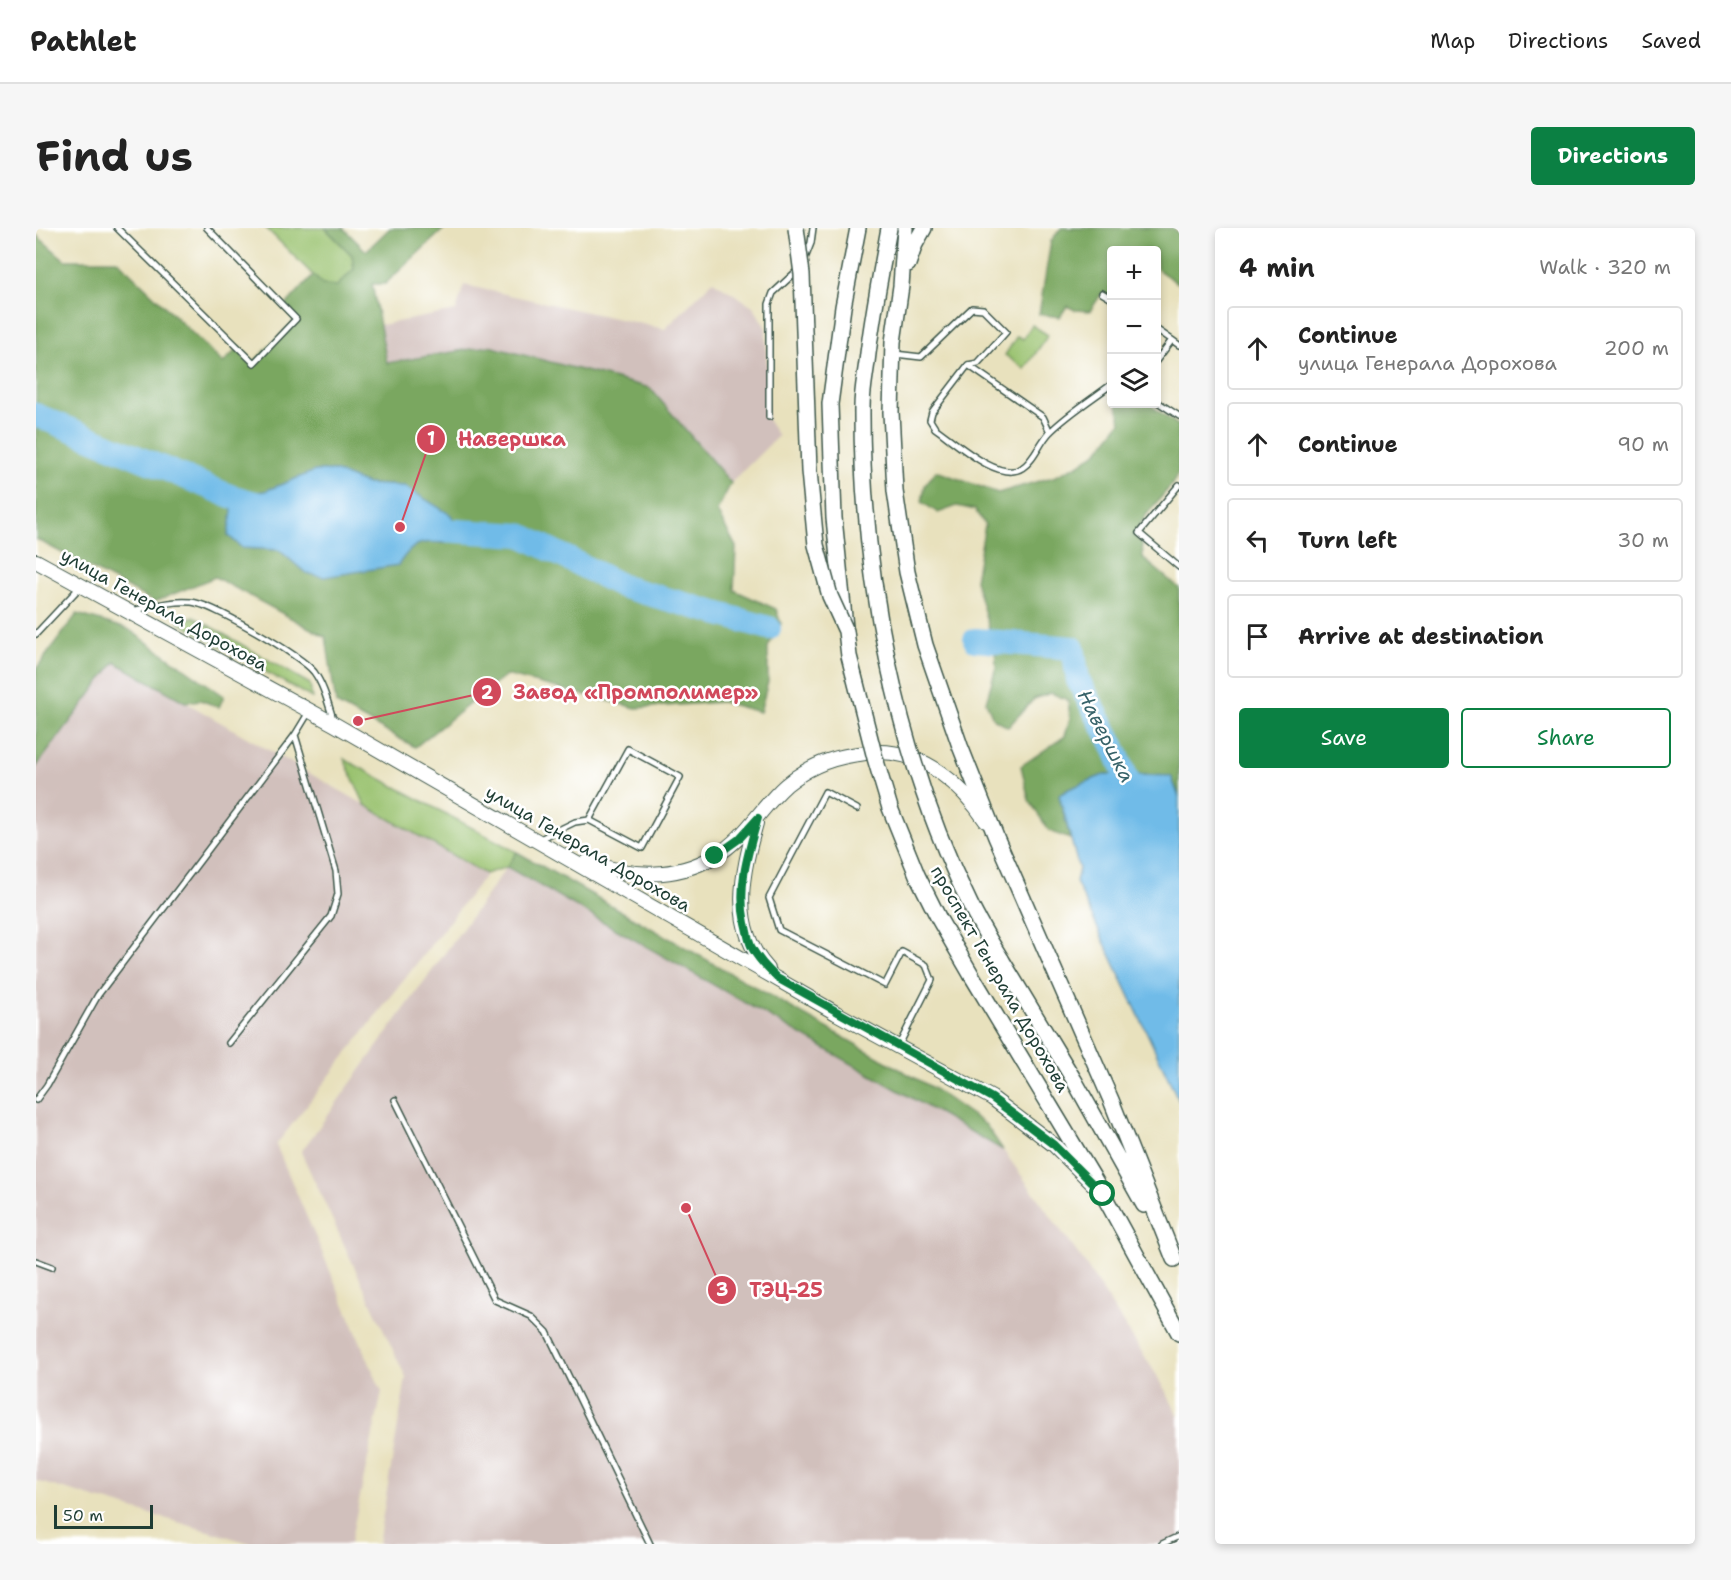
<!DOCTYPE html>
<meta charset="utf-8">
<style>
body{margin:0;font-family:"Shantell Sans",sans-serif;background:#f6f6f6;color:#222}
.controls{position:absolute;right:18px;top:18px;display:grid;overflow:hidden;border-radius:6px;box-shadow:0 3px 9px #0003}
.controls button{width:54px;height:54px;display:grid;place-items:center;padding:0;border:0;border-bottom:2px solid #e0e0e0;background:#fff;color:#222;font:30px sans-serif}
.scale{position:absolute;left:18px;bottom:15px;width:99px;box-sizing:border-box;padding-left:6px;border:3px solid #1f3d34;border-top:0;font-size:16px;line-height:21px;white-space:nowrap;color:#1f3d34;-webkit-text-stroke:4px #fff;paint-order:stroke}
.stop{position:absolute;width:18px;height:18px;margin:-14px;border:4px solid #0b8043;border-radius:50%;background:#fff}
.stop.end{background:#0b8043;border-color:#fff;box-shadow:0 2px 6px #0008}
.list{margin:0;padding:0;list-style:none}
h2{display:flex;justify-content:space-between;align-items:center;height:78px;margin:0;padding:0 24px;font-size:26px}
h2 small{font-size:20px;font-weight:400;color:#767676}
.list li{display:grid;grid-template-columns:39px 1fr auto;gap:18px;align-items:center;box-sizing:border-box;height:84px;margin:0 12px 12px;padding:0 12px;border:2px solid #e0e0e0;border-radius:6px}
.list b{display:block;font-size:22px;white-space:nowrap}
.list p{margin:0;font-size:20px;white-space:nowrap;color:#767676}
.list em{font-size:20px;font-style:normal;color:#767676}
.actions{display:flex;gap:12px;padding:18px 24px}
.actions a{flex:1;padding:14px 0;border:2px solid #0b8043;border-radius:6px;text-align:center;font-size:21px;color:#0b8043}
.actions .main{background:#0b8043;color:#fff}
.icon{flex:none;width:33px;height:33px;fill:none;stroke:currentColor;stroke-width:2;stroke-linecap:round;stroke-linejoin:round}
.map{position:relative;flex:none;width:1143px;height:1316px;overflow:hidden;border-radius:6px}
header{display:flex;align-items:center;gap:36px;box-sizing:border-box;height:84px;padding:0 30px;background:#fff;border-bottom:2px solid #e0e0e0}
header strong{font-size:28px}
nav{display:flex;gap:33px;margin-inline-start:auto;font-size:21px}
.intro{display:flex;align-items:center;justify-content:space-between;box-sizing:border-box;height:144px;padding:0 36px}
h1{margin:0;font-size:42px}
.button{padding:15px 27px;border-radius:6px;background:#0b8043;color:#fff;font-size:21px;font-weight:700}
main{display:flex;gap:36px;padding:0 36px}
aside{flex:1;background:#fff;border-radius:6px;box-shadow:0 3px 9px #0003}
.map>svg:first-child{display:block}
</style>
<header>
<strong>Pathlet</strong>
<nav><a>Map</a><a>Directions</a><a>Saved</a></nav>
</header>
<div class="intro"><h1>Find us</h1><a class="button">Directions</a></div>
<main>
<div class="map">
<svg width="1143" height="1316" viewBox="0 0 1143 1316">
<rect width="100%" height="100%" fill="#fff"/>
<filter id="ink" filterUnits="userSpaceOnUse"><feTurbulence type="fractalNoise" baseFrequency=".0167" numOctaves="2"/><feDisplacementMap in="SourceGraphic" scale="12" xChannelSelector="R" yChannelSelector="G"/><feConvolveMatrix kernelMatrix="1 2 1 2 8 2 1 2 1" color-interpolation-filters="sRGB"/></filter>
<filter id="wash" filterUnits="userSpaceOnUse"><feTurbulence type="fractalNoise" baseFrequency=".008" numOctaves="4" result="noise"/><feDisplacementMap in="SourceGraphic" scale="24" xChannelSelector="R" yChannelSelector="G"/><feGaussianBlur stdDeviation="1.35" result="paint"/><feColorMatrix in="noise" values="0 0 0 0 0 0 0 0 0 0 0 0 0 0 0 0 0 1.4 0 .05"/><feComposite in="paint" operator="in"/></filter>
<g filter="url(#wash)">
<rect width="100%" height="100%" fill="#e8e1bd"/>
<path fill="#d1c0bc" d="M 677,53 L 717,78 L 730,100 L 732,193 L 742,208 L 695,255 L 614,160 L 453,118 L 351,136 L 344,97 L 420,83 L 428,57 L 629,101 Z
M 79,434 L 450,646 L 240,917 L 346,1164 L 314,1316 L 217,1316 L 0,1253 L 0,539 Z
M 471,639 L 967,922 L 1050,1037 L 1125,1154 L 1143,1189 L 1143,1316 L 342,1316 L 370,1150 L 265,924 Z"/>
<path fill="#98c16d" stroke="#5c7f50" stroke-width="1.5" d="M 230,0 L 289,0 L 316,27 L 318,41 L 301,58 L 287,57 Z
M 996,97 L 1012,107 L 989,141 L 969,127 L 981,108 L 987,111 Z
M 158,389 L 274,456 L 276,470 L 142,394 Z
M 308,531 L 481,624 L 471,639 L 449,646 L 329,577 Z"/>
<path fill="#7aa760" stroke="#4c724a" stroke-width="1.5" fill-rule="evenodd" d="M 289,0 L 307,0 L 330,23 L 354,0 L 409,0 L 349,56 L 336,56 L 351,135 L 453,118 L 614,160 L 695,255 L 681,283 L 700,319 L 698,362 L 740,381 L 745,396 L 732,419 L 732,454 L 724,484 L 686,474 L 600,480 L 470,447 L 379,519 L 300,476 L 290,409 L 179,349 L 118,374 L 0,311 L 0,7 L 29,32 L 81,32 L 187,135 L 203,119 L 218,134 L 260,91 L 248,79 L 277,47 L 287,57 L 301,58 L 318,41 L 316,27 ZM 279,243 L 298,243 L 331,256 L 368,258 L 409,315 L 390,313 L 373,320 L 270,345 L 243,322 L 206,320 L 192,307 L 196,284 L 194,268 L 229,263 Z
M 1025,0 L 1137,0 L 1143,6 L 1143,56 L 1121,41 L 1120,22 L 1076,22 L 1075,71 L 1066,65 L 1054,83 L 1039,82 L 1031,78 L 1024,89 L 1003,86 L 1015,13 Z
M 1081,176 L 1113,176 L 1143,198 L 1143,244 L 1137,255 L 1111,286 L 1097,307 L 1106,315 L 1107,330 L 1143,360 L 1143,569 L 1135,548 L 1070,546 L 1033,561 L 1023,567 L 1034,611 L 1013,603 L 993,572 L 985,538 L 1029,508 L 1034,490 L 1032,472 L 1015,465 L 998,471 L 972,499 L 957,490 L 950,474 L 960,439 L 959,421 L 939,352 L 949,297 L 939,282 L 921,278 L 902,285 L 886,274 L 889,257 L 900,243 L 962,265 L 1020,248 L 1042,237 L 1062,223 L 1085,194 Z
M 41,386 L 92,401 L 188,468 L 183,479 L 164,472 L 149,474 L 79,434 L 0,539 L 0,441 Z
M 481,624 L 895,859 L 950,897 L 967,922 L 471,639 Z"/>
<path fill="#6fbbe8" stroke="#477c8e" stroke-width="1.5" d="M 279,243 L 298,243 L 331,256 L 368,258 L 415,287 L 423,303 L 409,315 C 383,312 376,316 362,337 L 288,349 L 270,345 L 243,322 L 206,320 L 192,307 L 196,284 L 194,268 L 229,263 Z
M 1070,546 L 1135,548 L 1143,569 L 1143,873 L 1040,654 L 1043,641 L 1023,567 L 1033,561 Z"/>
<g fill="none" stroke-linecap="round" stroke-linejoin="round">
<path stroke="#6fbbe8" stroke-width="24" d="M 0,187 L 194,268 L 226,277
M 390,301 L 485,307 L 588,359 L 733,400
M 939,412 L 1037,420 L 1042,452 L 1076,515 L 1102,577"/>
</g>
</g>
<g filter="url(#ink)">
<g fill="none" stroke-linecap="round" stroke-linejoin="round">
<g stroke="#3d5649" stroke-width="8">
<path id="service" d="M 81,0 L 218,135 L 260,91 L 171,0
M 768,33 L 775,15 L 777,0
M 1066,65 L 1076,71
M 1120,101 L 1136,112
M 859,126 L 885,129 L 936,80 L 947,81 L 970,104 L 942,135 L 932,137 L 896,184 L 894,192 L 899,200 C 918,213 963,255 986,240 C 998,233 1004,214 1014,204 C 1032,186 1056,171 1076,156
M 1120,133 L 1136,112 L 1143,117
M 932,137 L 1007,189 L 1014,204
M 1120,173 L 1143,188
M 733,189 L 733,76 L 737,65 L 763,41
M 1143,257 L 1103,305 L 1143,339
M 95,383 C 115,379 135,372 155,374 C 175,375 266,428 278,444 C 288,458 292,475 297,491
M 0,406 L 44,359
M 821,581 L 789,564 L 733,670 L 743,702 L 849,757 L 866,724 L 890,737 L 896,752 L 863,817
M 502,612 L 539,594 L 553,592 L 606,620 L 644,549 L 592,521 L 553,592
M 193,815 L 295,688 L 302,666 L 300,643 L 259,507
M 0,872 L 11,857 L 62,767 L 259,507 L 273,484
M 359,872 L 459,1072 L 495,1088 L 511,1104 L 614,1316
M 0,1033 L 16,1039
M 1126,1316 L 1143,1308"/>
</g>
<g stroke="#3d5649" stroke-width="16">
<path id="tertiary" d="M 0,333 L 298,496 L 800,785 L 956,870 L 1018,917 L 1058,957
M 720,595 C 706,645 693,699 732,741
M 551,634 C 595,649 638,652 679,628 C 711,609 724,580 750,557 C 769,541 791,531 816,527 C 824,526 834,524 843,524 C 889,524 926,557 950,593"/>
</g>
<g stroke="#3d5649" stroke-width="18">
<path id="secondary" d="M 869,0 L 865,58 L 857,114 L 855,184 L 859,263 L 871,344 L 889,417 L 924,518 L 960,609 L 1075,872 L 1138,1031
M 872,36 L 879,16 L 888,0
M 809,399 L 798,290 L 794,176 L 807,79 L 822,0
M 965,731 L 1038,852 L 1108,977
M 936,748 L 1067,966 L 1143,1105"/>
</g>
<use href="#service" stroke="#fff" stroke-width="5"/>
<use href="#tertiary" stroke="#fff" stroke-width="14"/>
<use href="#secondary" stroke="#fff" stroke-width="15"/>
<g stroke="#3d5649" stroke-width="18" stroke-linecap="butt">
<path id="secondary-bridge" d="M 760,0 L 766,46 L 773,243 L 780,317 L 794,368 L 810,403 L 813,428 L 839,530 L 854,580 L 881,647 L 903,691 L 936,748
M 853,0 C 845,45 836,89 831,134 C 829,149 826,164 826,179 C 825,344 860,527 934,676 C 943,695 954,713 965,731"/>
</g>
<use href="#secondary-bridge" stroke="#fff" stroke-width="15"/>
</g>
</g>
<g fill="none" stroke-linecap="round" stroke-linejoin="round" filter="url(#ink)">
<path stroke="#0b8043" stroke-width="8" d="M 679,628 L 703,611 L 722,590 C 712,625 701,659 709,695 C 711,702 712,711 715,718 C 721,730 731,740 741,750 L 956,870 L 1018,917 L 1067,966"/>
</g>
<g text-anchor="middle" stroke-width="5" stroke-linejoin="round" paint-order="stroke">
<g font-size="18" fill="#1f3d34" stroke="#fff">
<text transform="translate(128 382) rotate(29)" y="6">улица Генерала Дорохова</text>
<text transform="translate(552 621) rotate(30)" y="6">улица Генерала Дорохова</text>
<text transform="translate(964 751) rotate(60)" y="6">проспект Генерала Дорохова</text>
</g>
<g font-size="20" font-style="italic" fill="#37636a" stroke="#fff">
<text transform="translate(1070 508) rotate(63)" y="7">Навершка</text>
</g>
</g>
<path fill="none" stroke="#d1495b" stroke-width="2" d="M364 299L395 211M322 493L451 464M650 980L686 1062"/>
<g fill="#d1495b" stroke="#fff" stroke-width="2">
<circle cx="364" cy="299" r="6"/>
<circle cx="322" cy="493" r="6"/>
<circle cx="650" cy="980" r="6"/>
<circle cx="395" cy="211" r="15"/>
<circle cx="451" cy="464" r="15"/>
<circle cx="686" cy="1062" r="15"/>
</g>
<g font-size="18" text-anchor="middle" font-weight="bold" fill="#fff">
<text x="395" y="217">1</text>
<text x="451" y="471">2</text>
<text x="686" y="1068">3</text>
</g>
<g font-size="20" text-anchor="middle" font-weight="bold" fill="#d1495b" stroke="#fff" stroke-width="5" stroke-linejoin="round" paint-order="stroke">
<text x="476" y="218">Навершка</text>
<text x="600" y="471">Завод «Промполимер»</text>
<text x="750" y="1069">ТЭЦ-25</text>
</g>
</svg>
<div class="controls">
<button>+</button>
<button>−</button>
<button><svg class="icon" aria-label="layers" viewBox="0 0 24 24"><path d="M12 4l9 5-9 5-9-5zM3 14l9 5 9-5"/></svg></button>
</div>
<div class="scale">50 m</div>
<div class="stop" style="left:1067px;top:966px"></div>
<div class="stop end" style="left:679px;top:628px"></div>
</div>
<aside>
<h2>4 min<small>Walk · 320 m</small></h2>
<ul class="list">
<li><svg class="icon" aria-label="ahead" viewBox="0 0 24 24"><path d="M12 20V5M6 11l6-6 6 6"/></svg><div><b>Continue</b><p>улица Генерала Дорохова</p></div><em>200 m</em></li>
<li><svg class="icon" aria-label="ahead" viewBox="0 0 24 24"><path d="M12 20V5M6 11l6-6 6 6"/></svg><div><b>Continue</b></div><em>90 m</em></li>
<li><svg class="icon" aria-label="left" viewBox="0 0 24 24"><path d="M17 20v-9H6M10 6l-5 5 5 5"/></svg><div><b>Turn left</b></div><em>30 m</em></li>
<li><svg class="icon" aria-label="arrive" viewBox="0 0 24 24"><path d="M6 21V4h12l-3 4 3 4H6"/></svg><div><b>Arrive at destination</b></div></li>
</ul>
<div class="actions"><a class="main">Save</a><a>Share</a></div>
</aside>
</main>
